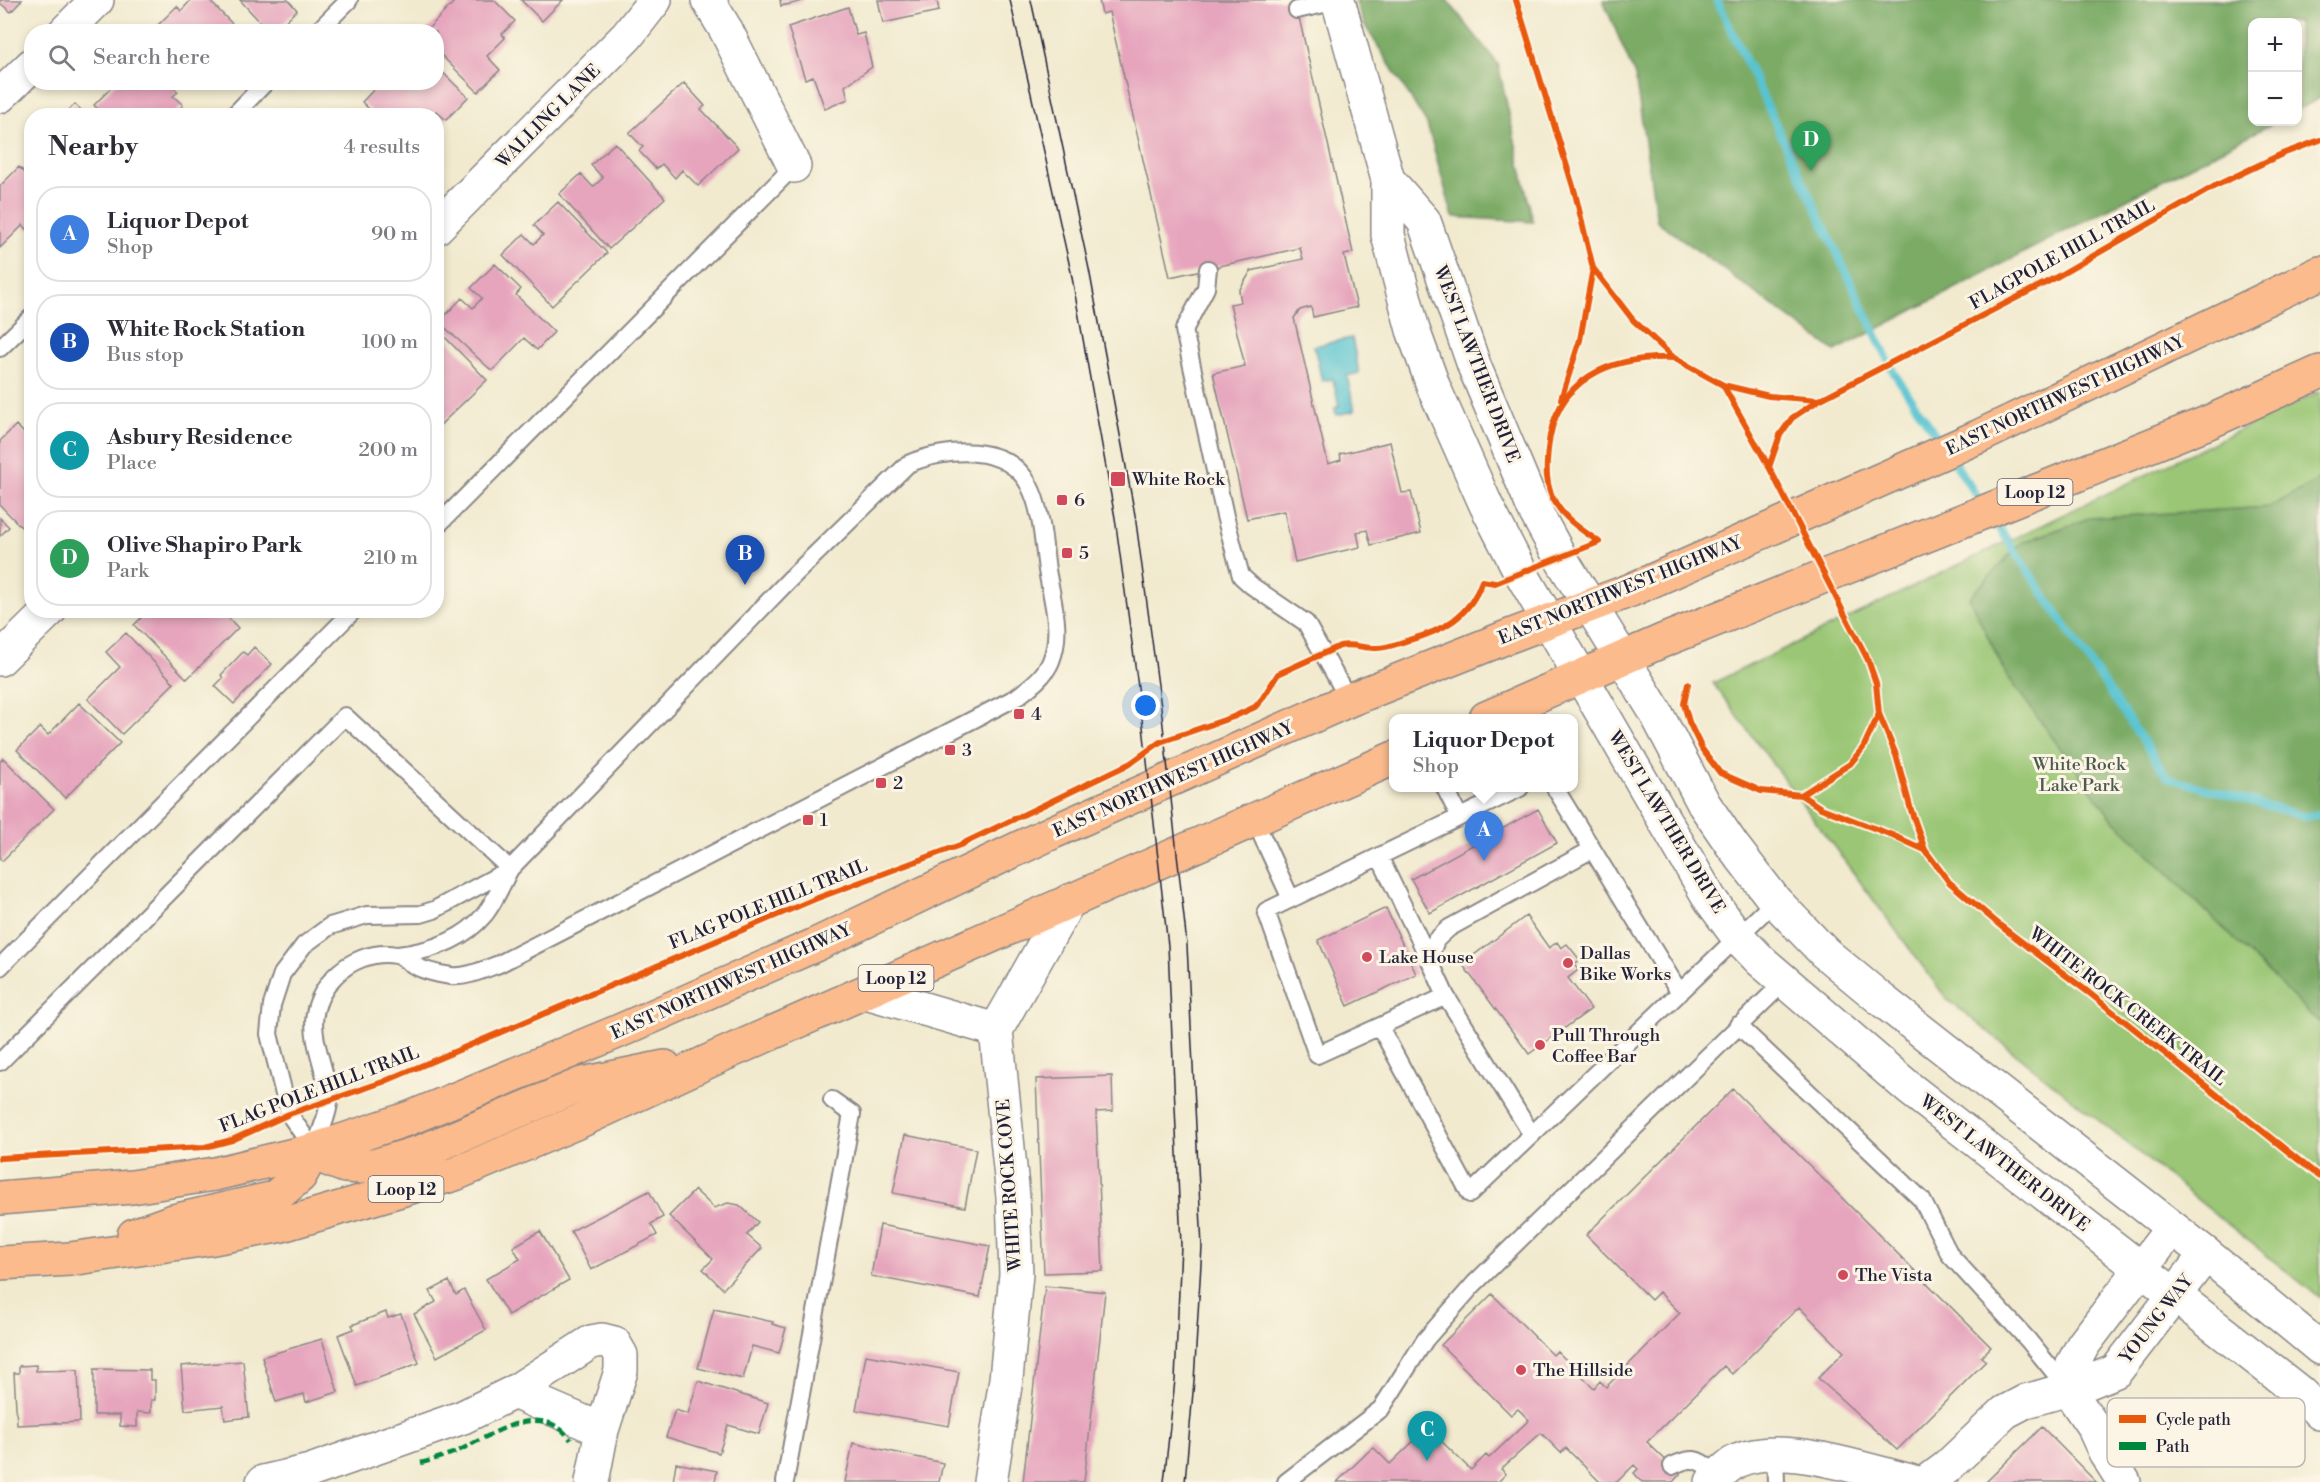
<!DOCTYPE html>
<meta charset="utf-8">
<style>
body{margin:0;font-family:"Libre Bodoni",serif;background:#f2f2f3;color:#2b2b33}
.controls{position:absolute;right:18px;top:18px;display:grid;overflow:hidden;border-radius:12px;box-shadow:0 3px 9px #0003}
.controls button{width:54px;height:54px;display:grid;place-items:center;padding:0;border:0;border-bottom:2px solid #e1e1e2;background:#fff;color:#2b2b33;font:30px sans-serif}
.you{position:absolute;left:1146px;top:706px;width:21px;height:21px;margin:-15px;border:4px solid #fff;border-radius:50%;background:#1a73e8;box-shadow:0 0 0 9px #1a73e833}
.badge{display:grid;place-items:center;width:39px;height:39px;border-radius:50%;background:#d1495b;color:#fff;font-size:20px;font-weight:700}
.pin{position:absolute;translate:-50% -50px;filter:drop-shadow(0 2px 3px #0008)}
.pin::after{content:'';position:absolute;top:32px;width:21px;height:18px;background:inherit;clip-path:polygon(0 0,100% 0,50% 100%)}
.popup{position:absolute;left:1389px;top:714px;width:189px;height:78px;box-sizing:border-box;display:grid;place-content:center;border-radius:12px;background:#fff;filter:drop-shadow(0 2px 4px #0005);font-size:20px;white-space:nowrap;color:#7c7c81}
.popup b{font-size:22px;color:#2b2b33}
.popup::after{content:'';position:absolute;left:50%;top:100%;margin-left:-12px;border:12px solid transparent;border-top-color:#fff}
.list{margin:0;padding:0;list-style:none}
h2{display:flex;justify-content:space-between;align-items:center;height:78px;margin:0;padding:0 24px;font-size:26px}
h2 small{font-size:20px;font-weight:400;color:#7c7c81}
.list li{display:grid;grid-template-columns:39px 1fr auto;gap:18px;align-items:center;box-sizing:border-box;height:96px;margin:0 12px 12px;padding:0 12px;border:2px solid #e1e1e2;border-radius:24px}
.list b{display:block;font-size:22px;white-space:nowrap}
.list p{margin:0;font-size:20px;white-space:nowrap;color:#7c7c81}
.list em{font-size:20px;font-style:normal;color:#7c7c81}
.icon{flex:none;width:33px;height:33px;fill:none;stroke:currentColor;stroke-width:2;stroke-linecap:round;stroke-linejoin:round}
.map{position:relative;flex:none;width:2320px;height:1482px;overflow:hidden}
.search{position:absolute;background:#fff;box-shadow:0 3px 9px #0003;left:24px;top:24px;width:420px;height:66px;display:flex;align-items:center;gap:15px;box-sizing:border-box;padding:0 21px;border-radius:24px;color:#7c7c81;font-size:22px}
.panel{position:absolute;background:#fff;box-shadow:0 3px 9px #0003;left:24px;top:108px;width:420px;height:510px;border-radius:24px}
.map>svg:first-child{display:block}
</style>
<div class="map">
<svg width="2320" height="1482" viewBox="0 0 2320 1482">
<rect width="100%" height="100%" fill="#fcf5e5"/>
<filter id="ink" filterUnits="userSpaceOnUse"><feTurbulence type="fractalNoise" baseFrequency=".0167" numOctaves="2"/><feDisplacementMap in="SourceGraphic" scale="12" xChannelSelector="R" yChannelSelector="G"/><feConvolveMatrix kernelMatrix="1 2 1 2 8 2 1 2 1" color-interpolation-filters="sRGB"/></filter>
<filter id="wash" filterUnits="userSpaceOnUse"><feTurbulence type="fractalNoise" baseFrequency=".008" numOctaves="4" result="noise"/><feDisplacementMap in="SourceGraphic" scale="24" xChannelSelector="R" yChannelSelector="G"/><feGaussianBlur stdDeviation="1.35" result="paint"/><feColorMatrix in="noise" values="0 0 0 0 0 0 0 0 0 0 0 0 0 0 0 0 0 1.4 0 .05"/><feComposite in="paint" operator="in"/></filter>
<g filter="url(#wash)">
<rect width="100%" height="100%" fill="#f1eacf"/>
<path fill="#9ac674" stroke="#5e7458" stroke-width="1.5" d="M 2320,391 L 2320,1298 L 1946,998 L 1713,683 Z"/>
<path fill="#7bab66" stroke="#4e6650" stroke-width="1.5" d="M 1355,0 L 1447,0 L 1498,64 L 1533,222 L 1453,217 L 1427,124 L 1364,24 Z
M 1603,0 L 2320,0 L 2320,98 L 2298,110 L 2298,22 L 2252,22 L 2252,122 L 2275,122 L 1835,351 L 1657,221 L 1635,76 Z
M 2320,479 L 2320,1024 L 2110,816 L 2006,674 L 1969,598 L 2021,543 L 2089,518 L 2270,507 Z"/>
<path fill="#58c4d1" stroke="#3d7386" stroke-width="1.5" d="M 1352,338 L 1359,373 L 1347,376 L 1355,411 L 1336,415 L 1335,408 L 1339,406 L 1333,379 L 1322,381 L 1314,346 Z"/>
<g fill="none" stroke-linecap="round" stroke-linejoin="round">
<path stroke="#58c4d1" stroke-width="8" d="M 1717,0 L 1894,373 L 1943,446
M 1950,456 L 1983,505
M 1991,516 L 2168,778 L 2303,816 L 2320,815"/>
</g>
<g id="blocks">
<path fill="#e6a5bd" d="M 0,0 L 22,0 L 11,12 L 0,3 Z
M 191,0 L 209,0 L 240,32 L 158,32 L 155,28 L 177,6 L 181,11 Z
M 240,0 L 288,0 L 297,10 L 274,32 L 269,32 Z
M 456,0 L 494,0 L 515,21 L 502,34 L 505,38 L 487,56 L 500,70 L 478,92 L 436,50 L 436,32 L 425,32 Z
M 521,0 L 563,0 L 542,21 Z
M 780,0 L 804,0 L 804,1 L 781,6 Z
M 878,0 L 937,0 L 939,11 L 883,23 Z
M 1099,0 L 1295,0 L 1353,253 L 1344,255 L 1357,307 L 1313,317 L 1311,307 L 1300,310 L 1294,318 L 1328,464 L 1341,460 L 1340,454 L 1390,442 L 1402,493 L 1411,492 L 1421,533 L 1371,545 L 1367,530 L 1357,532 L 1360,547 L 1295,562 L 1284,511 L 1247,519 L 1213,373 L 1245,366 L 1230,304 L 1241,302 L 1239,291 L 1251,271 L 1303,259 L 1300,248 L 1170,277 L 1109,12 L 1102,14 Z
M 848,7 L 856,35 L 864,33 L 872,67 L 845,86 L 848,99 L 825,109 L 813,76 L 805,79 L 788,27 Z
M 436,66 L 468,97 L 446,120 L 436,111 L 431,116 L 376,116 L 362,102 L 381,82 L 436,82 Z
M 117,82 L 168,82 L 178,92 L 173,96 L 183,105 L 172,116 L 104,116 L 94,105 Z
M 684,83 L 705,106 L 701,109 L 738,148 L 698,186 L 682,170 L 675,178 L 662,164 L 656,169 L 639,151 L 643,147 L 629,133 Z
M 75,104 L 87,116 L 63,116 Z
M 615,143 L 665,198 L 609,249 L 559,194 L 581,174 L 593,187 L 603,178 L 591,165 Z
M 19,167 L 32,180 L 32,228 L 28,230 L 23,225 L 0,248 L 0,186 Z
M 558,202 L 607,253 L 552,306 L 503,255 L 524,234 L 534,244 L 543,235 L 534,225 Z
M 495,264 L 521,289 L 516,295 L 554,332 L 537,350 L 524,338 L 492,371 L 439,322 L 462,298 L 473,308 L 482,298 L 471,288 Z
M 436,328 L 487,380 L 436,429 Z
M 16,425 L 26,435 L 32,430 L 32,527 L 26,532 L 0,505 L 0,441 Z
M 0,518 L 9,527 L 0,536 Z
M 149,610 L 165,610 L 169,615 L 173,610 L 221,610 L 238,628 L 187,679 L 134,625 Z
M 126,633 L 174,683 L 122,734 L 88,699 L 120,667 L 106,652 Z
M 254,647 L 272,664 L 234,704 L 215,686 L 223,678 L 221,675 L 243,652 L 247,655 Z
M 79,703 L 120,743 L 65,798 L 17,750 L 40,727 L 48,735 Z
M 3,758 L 54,809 L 2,861 L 0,859 L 0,762 Z
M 1538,809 L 1557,843 L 1430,913 L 1411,879 Z
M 1386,908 L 1416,974 L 1348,1006 L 1318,940 Z
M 1526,916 L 1549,948 L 1557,942 L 1561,948 L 1567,944 L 1580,960 L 1574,964 L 1578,970 L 1568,978 L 1591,1009 L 1529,1054 L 1462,964 Z
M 1112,1076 L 1113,1111 L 1096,1112 L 1103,1271 L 1044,1273 L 1036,1079 Z
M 1733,1089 L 1991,1347 L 1981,1357 L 1986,1361 L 1897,1450 L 1818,1378 L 1844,1352 L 1799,1307 L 1732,1374 L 1724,1366 L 1647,1442 L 1680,1474 L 1673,1482 L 1642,1482 L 1634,1473 L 1638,1469 L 1634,1465 L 1617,1482 L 1600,1482 L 1566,1448 L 1561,1453 L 1541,1433 L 1501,1469 L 1506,1474 L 1498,1482 L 1337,1482 L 1373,1447 L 1390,1464 L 1420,1435 L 1427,1441 L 1434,1434 L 1471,1470 L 1486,1455 L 1489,1458 L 1529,1420 L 1518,1409 L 1511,1415 L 1441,1345 L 1492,1294 L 1553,1355 L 1557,1351 L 1594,1388 L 1600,1381 L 1606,1387 L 1680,1313 L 1659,1292 L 1651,1300 L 1586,1235 Z
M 905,1135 L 976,1149 L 965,1207 L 893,1193 Z
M 695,1190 L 714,1208 L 728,1203 L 739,1205 L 758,1222 L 747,1235 L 762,1248 L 723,1289 L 703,1269 L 713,1259 L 669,1216 Z
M 649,1191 L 663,1217 L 651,1224 L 657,1235 L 591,1270 L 571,1231 Z
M 880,1225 L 990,1246 L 980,1297 L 871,1276 Z
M 540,1231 L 569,1280 L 508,1315 L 486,1279 L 520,1259 L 513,1247 Z
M 449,1281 L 456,1295 L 464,1290 L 486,1330 L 437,1357 L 414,1314 L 436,1302 L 430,1291 Z
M 1045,1286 L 1105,1292 L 1084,1482 L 1023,1482 Z
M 714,1309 L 773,1322 L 772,1324 L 786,1328 L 779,1353 L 752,1346 L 743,1379 L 698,1368 Z
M 386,1312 L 388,1318 L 401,1314 L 419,1363 L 357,1386 L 338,1335 L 354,1329 L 352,1325 Z
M 322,1339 L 338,1392 L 306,1402 L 304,1394 L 276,1402 L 262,1357 Z
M 866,1355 L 959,1372 L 949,1426 L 856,1410 Z
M 243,1361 L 249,1417 L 225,1420 L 223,1406 L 185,1410 L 181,1366 Z
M 36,1365 L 36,1371 L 78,1370 L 80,1422 L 17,1425 L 14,1373 L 19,1373 L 19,1366 Z
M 94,1369 L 150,1370 L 150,1380 L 155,1380 L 155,1400 L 151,1400 L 151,1413 L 137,1412 L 137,1427 L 120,1426 L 120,1415 L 94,1415 Z
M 698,1381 L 768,1403 L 759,1434 L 728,1425 L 719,1453 L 666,1437 L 675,1410 L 688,1414 Z
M 2042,1427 L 2096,1482 L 1986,1482 Z
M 853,1443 L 943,1463 L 939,1482 L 845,1482 Z
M 676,1463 L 717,1471 L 715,1482 L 673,1482 Z"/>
</g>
</g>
<g filter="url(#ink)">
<use href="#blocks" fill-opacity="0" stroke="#8a8685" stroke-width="1.5"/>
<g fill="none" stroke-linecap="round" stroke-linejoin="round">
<g stroke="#8a8685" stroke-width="20">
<path id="service" d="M 1297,10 L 1338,1
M 317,32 L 349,0
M 233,116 L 266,82
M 1208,269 L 1206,288 L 1184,330 L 1225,516 L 1241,576 L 1252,586 L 1306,623 L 1349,700
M 0,348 L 32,317
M 436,527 L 794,166
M 1445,788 L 1459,816
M 1555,788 L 1680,993
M 1254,819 L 1291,899 L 1266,911 L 1317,1055 L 1446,996
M 1379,856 L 1429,959
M 1291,899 L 1520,788
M 0,967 L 354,610
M 1738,1025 L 1922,1200 L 1950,1255 L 2028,1340 L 2067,1388
M 1380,1027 L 1470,1194 L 1775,901
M 0,1062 L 345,716 L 510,869
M 1532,1135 L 1446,996 L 1429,959 L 1436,940 L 1449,928 L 1591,850
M 314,1150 C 318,1137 331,1109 329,1097 C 323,1050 296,1020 334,977 C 349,961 373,951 396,955 C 402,956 406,961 412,964 C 423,971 438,974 451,976 C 466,978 485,969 499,964 L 1017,697 C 1030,687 1045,676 1051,661 C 1063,632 1052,600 1047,570 C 1043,542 1042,510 1029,485 C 1007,443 945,448 908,464 L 789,580 L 510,869 C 502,884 495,901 485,914 C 463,941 431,951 398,955
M 314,1150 L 289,1114 L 269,1034 L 272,1005 L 282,974 L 304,945 L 330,926 L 367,915 L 421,914 L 434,910 L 510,869
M 1775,1455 L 1776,1482
M 1672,1466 C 1696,1454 1698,1461 1720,1475
M 785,1482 L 852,1114 L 832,1100
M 1286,1482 L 1381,1409 L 1425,1340 L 1474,1284 L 1784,982"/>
</g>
<g stroke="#8a8685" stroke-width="36">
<path id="minor" d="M 708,0 L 726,30 L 794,166
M 65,32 L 97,0
M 0,96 L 32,65
M 866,992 L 996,1030
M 514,1392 L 602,1430
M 263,1482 L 310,1471 L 463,1417 L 514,1392 L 591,1342 L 602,1340 L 614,1343 L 621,1355 L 621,1371 L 602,1430 L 592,1482
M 990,1482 L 1006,1379 L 1016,1274 L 1013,1197 L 996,1030 L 1069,901
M 1712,1482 C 1720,1474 1727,1466 1737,1461 C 1783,1440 1867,1471 1914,1482
M 1927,1482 L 1946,1468 L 2005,1412 L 2026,1401 L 2079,1386 L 2116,1371 L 2206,1254
M 2124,1482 L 2105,1452 L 2093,1426 L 2067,1388 L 2073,1364 L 2083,1345 L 2172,1228"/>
</g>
<g stroke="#8a8685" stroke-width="36">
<path id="tertiary" d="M 1338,0 L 1388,180 L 1388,235 L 1413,330 L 1434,388 L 1486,505 L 1521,573 L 1710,899 L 1738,937 L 1760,960 L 1910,1089 L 2299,1392 L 2320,1413
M 1388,180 L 1424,221 L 1475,368 L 1534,509 L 1560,557 L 1655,711 L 1704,804 L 1732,845 L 1775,901 L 1824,952 L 1882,1000 L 2206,1254 L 2320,1348
M 436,228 L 627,36 L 655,0
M 0,659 L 50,610"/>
</g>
<g stroke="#8a8685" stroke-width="36">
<path id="primary" d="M 1486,718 L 1662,641 L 2209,422 L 2320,372
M 314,1150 L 327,1159 L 345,1166 L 361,1167 L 377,1165 L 423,1151 L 582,1084 L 665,1067
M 0,1198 L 132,1187 L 215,1174 L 314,1150 L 410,1118 L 617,1032 L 815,945 L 1053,832 L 1349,700 L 1507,637 L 1631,590 L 1980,436 L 2320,273
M 134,1235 L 173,1221 L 274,1198 L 300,1176 L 314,1150
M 0,1263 L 70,1259 L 208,1239 L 282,1225 L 455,1174 L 580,1121 L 722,1055 L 1394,758"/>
</g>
<use href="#service" stroke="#fff" stroke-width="16"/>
<use href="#minor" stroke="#fff" stroke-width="33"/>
<use href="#tertiary" stroke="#fff" stroke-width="33"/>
<use href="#primary" stroke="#fbbb8d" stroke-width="33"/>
<path stroke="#22223b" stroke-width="1.5" d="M 1010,0 L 1071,272 L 1115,518 L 1141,709 L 1168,946 L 1181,1245 L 1175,1380 L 1164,1482
M 1031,0 L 1089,269 L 1135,515 L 1161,707 L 1187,945 L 1202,1247 L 1194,1381 L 1185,1482"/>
<path stroke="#00873e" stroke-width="4.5" stroke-dasharray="9 4.5" stroke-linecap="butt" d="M 421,1463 C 432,1460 442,1457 453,1453 C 488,1439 539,1396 571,1440"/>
<g stroke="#fcf5e5" stroke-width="10">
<path id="cycleway" d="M 1516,0 L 1575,193 L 1593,268 L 1633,320 L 1674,358 L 1723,385 L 1769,467 L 1868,660 L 1876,683 L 1879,714 L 1896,755 L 1911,810 L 1925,850 L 1949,882 L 2002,927 L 2088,992 L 2320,1177
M 1723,385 L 1769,396 L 1819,400 L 2053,279 L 2215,186 L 2282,154 L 2320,140
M 1561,399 L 1580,340 L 1593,268
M 1769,467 L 1780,435 L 1792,418 L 1819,400
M 1599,542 C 1584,531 1565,520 1555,502 C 1545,485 1546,468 1548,449 C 1555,378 1610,356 1674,358
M 1688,684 L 1684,704 L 1689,722 L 1702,749 L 1720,773 L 1761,791 L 1801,795 L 1821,808 L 1892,835 L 1925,850
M 1801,795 L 1850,764 L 1863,748 L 1879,714
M 0,1158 L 205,1147 L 232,1140 L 289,1114 L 383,1082 L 815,899 L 960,845 L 1131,763 L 1160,742 L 1233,717 L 1255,707 L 1262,699 L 1278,674 L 1340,646 C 1353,643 1365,649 1377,648 C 1388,648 1399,643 1409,640 C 1443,631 1470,616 1482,581 L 1495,583 L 1599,542"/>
</g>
<use href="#cycleway" stroke="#e8590c" stroke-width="6"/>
</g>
</g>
<g fill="#d1495b" stroke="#fcf5e5" stroke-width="2">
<rect x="1110" y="471" width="16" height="16" rx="3"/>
<rect x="1056" y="494" width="12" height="12" rx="3"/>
<rect x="1061" y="547" width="12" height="12" rx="3"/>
<rect x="1013" y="708" width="12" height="12" rx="3"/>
<rect x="944" y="744" width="12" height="12" rx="3"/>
<rect x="875" y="777" width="12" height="12" rx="3"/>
<rect x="802" y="814" width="12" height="12" rx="3"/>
<circle cx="1367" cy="957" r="6"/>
<circle cx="1568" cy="963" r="6"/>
<circle cx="1540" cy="1045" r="6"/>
<circle cx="1843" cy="1275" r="6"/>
<circle cx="1521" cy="1370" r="6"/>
</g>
<g text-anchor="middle" stroke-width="6" stroke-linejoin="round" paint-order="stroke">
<g fill="#fcf5e5" stroke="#63616e" stroke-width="1.5">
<rect x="1997.5" y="479" width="75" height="26" rx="4.5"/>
<rect x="858.5" y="965" width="75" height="26" rx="4.5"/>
<rect x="368.5" y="1176" width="75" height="26" rx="4.5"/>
</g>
<g font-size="16" font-weight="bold" fill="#22223b">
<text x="2035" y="498">Loop 12</text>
<text x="896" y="984">Loop 12</text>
<text x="406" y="1195">Loop 12</text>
</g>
<g font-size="18" fill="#22223b" stroke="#fcf5e5">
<text transform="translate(548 116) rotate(-45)" y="6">WALLING LANE</text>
<text transform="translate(2062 254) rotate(-29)" y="6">FLAGPOLE HILL TRAIL</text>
<text transform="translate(1477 364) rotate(69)" y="6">WEST LAWTHER DRIVE</text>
<text transform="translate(2065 395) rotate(-25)" y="6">EAST NORTHWEST HIGHWAY</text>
<text transform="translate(1620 590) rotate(-22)" y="6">EAST NORTHWEST HIGHWAY</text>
<text transform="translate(1173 779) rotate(-24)" y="6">EAST NORTHWEST HIGHWAY</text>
<text transform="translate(1667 822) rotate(59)" y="6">WEST LAWTHER DRIVE</text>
<text transform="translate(768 904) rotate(-22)" y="6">FLAG POLE HILL TRAIL</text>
<text transform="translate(731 981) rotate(-24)" y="6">EAST NORTHWEST HIGHWAY</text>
<text transform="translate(2128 1006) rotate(38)" y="6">WHITE ROCK CREEK TRAIL</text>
<text transform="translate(319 1089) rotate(-21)" y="6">FLAG POLE HILL TRAIL</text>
<text transform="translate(2005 1163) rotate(38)" y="6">WEST LAWTHER DRIVE</text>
<text transform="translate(1009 1185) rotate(-94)" y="6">WHITE ROCK COVE</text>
<text transform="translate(2156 1319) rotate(-52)" y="6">YOUNG WAY</text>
</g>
<g font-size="18" fill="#22223b" stroke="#fcf5e5" text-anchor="start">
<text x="1132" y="485">White Rock</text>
<text x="1074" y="506">6</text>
<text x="1079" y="559">5</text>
<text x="1031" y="720">4</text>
<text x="962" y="756">3</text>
<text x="893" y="789">2</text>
<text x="820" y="826">1</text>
<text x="1580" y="959">Dallas<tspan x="1580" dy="21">Bike Works</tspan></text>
<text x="1379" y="963">Lake House</text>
<text x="1552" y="1041">Pull Through<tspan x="1552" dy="21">Coffee Bar</tspan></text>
<text x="1855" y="1281">The Vista</text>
<text x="1533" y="1376">The Hillside</text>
</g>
<g font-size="18" fill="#4c5b4f" stroke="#fcf5e5">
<text x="2079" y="770">White Rock<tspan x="2079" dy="21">Lake Park</tspan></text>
</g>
</g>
<rect x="2107" y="1398" width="198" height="69" rx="9" fill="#fcf5e5" stroke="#bbb6b2" stroke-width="1.5"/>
<rect x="2119" y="1415" width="27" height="8" fill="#e8590c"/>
<rect x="2119" y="1442" width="27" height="8" fill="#00873e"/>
<g font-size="16" fill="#22223b">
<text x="2156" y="1425">Cycle path</text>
<text x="2156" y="1452">Path</text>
</g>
</svg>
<div class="controls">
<button>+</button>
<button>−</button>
</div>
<div class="you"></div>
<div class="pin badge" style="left:1484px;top:861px;background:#3f7fe0">A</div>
<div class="popup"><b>Liquor Depot</b>Shop</div>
<div class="pin badge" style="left:745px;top:585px;background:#1a4fb4">B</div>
<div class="pin badge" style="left:1427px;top:1461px;background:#0f9aa8">C</div>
<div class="pin badge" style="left:1811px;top:171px;background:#2e9e5b">D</div>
<div class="search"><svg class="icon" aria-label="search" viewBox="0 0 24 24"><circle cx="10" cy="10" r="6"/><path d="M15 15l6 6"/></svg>Search here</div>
<section class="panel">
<h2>Nearby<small>4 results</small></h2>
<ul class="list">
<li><span class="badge" style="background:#3f7fe0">A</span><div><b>Liquor Depot</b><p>Shop</p></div><em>90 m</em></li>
<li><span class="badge" style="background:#1a4fb4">B</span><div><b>White Rock Station</b><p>Bus stop</p></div><em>100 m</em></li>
<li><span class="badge" style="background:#0f9aa8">C</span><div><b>Asbury Residence</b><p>Place</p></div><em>200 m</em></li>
<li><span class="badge" style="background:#2e9e5b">D</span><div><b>Olive Shapiro Park</b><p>Park</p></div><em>210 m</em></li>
</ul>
</section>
</div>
